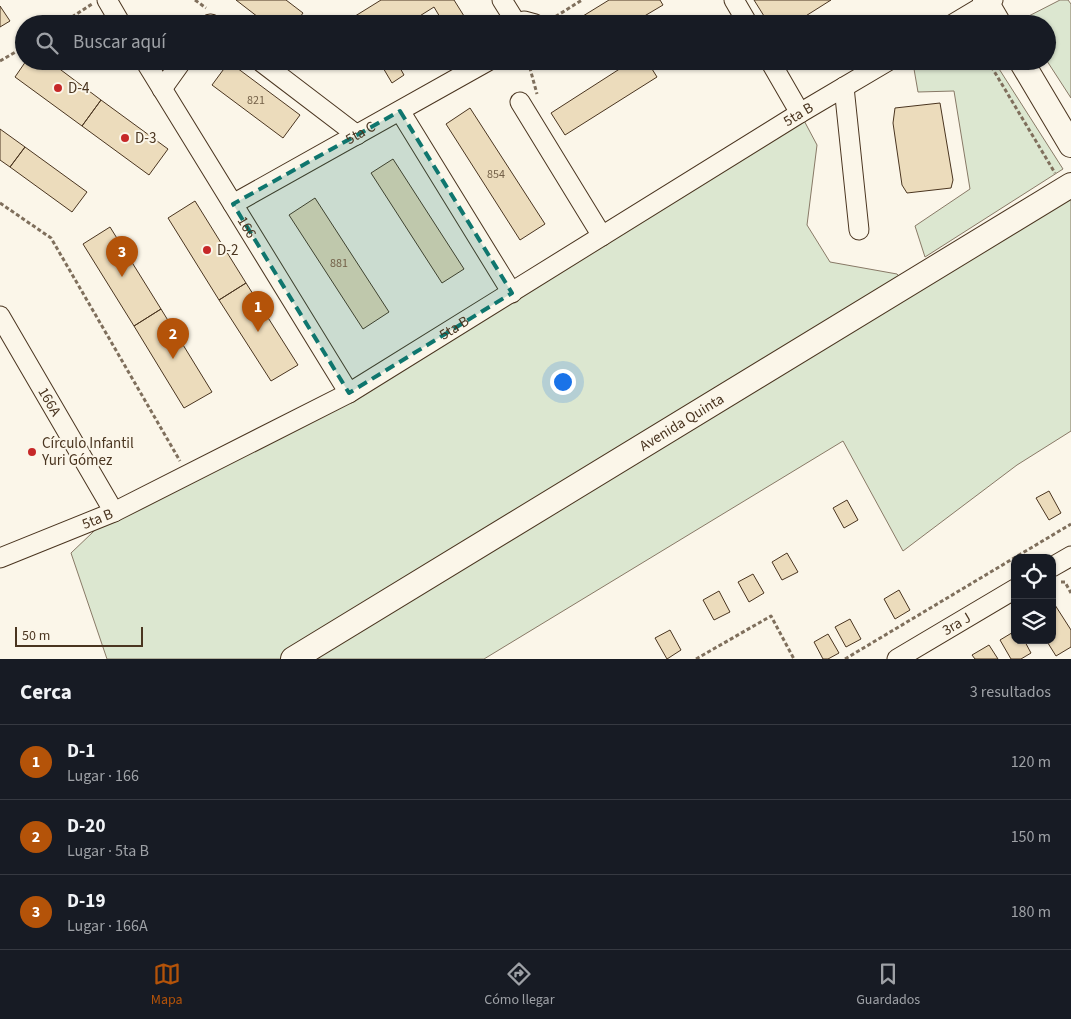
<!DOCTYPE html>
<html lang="es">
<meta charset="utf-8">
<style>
body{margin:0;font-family:"Source Sans 3",sans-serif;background:#242831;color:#f1f3f6}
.controls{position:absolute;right:15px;bottom:15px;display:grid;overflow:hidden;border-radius:10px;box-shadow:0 1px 4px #0004}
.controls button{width:45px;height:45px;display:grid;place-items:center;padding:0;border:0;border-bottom:1px solid #363941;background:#171b24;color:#f1f3f6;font:25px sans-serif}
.scale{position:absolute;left:15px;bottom:12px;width:128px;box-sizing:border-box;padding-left:5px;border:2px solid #4a3520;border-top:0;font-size:14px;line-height:18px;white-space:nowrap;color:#4a3520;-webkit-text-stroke:4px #fbf6e9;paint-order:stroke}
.you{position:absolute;left:562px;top:381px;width:18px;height:18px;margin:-12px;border:4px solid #fff;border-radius:50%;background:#1a73e8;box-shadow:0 0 0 8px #1a73e833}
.badge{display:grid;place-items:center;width:32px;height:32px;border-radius:50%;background:#b45309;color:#fff;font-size:16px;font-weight:700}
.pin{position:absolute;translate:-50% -41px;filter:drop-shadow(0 1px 2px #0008)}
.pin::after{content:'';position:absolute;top:26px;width:18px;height:15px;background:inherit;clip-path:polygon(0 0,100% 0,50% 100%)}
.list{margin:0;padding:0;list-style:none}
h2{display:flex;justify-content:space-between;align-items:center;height:65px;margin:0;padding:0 20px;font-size:21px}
h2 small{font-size:16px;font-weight:400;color:#9ea1a6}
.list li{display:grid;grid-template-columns:32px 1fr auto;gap:15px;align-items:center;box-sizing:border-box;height:75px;padding:0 20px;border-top:1px solid #363941}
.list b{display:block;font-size:19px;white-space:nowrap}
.list p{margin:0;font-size:16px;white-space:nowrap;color:#9ea1a6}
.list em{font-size:16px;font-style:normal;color:#9ea1a6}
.icon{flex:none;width:28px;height:28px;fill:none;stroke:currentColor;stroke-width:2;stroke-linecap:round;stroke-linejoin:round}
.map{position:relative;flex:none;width:1071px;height:659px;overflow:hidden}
.search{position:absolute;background:#171b24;box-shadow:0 1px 4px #0004;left:15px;right:15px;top:15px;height:55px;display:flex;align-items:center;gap:12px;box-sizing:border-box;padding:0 18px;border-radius:28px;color:#9ea1a6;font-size:19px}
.sheet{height:290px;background:#171b24}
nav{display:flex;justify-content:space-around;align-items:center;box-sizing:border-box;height:70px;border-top:1px solid #363941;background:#171b24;font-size:14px;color:#9ea1a6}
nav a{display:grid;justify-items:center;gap:2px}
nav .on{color:#b45309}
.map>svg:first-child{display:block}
</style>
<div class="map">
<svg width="1071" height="659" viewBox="0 0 1071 659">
<rect width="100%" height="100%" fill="#fbf6e9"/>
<path fill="#dce7d0" stroke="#887966" d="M 1060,0 L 1068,0 L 1071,4 L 1071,98 L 1047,61 L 1047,24 L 1023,24 L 1021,20 Z
M 929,61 L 994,61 L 1063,169 L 925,257 L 915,226 L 970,189 L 954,91 L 918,92 L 914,69 Z
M 800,113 L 817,145 L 807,225 L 830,262 L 897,274 L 907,285 L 1071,185 L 1071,431 L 1017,465 L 903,551 L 843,441 L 484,659 L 107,659 L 71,553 L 114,512 L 349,393 Z"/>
<path fill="#ecdcbc" stroke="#4a3520" d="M 236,0 L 286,0 L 303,13 L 295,24 L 267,24 Z
M 381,0 L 454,0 L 469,24 L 444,24 L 434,7 L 407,24 L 356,24 L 352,18 Z
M 609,0 L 660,0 L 663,5 L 631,24 L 570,24 Z
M 754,0 L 831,0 L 793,24 L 769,24 Z
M 0,6 L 10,21 L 0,27 Z
M 26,61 L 49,61 L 101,100 L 82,126 L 15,77 Z
M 379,61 L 396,61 L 404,75 L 392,83 Z
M 632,61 L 647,61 L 657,77 L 565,135 L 551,113 Z
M 229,62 L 300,115 L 283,138 L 212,85 Z
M 101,100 L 168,149 L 149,175 L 82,126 Z
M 940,103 L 953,180 L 951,188 L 907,193 L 902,185 L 893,123 L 895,108 Z
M 470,108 L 545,224 L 520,240 L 446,124 Z
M 0,129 L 25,147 L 10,167 L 0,160 Z
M 25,147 L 87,192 L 72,212 L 10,167 Z
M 393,159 L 464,269 L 442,283 L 371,173 Z
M 315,198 L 389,312 L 363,329 L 289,215 Z
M 195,201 L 246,283 L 219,300 L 168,218 Z
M 110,227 L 161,309 L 134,326 L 83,244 Z
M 246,283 L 298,365 L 271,381 L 219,300 Z
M 161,309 L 212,392 L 184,408 L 134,326 Z
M 1049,491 L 1061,513 L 1049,520 L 1036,498 Z
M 847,500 L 858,520 L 844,528 L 833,508 Z
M 787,553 L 798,572 L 782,580 L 772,562 Z
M 753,574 L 764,593 L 749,602 L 738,582 Z
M 899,590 L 910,610 L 895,619 L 884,599 Z
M 719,591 L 730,612 L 714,620 L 703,600 Z
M 1055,605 L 1071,630 L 1071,647 L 1056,656 L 1046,640 L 1052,640 L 1052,606 Z
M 850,619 L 861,639 L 846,647 L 835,627 Z
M 670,630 L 681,650 L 667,659 L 655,638 Z
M 1015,631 L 1015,640 L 1024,640 L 1031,653 L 1021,659 L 1011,659 L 1000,640 Z
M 828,634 L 839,653 L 828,659 L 823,659 L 814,642 Z
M 989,645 L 998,659 L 975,659 L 972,655 Z"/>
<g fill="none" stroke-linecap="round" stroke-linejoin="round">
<g stroke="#4a3520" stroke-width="21">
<g id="minor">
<path d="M 107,0 L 121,24"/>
<path d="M 502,0 L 517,24"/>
<path d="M 734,0 L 748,24"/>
<path d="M 210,24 L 211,24"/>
<path d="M 517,24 L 524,21 L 535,24"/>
<path d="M 953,24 L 993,0"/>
<path id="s1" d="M 145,61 L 349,393"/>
<path d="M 260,61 L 357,135"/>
<path d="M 770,61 L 800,113"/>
<path d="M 844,87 L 859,230"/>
<path d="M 162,89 L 182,61"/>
<path d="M 520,102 L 602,236"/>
<path d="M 400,111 L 512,293"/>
<path id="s2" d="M 233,204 L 488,61"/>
<path id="s3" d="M 0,316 L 114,512"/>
<path id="s4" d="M 0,558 L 114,512 L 349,393 L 800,113 L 888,61"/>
<path d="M 1052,567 L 1071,556"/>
<path id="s5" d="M 897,659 L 1015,589"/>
</g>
</g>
<g stroke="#4a3520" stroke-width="26">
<g id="major">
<path d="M 985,0 L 999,24"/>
<path d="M 1021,61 L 1071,145"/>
<path id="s6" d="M 293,659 L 1071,185"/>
</g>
</g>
<path stroke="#7f6f5c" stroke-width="3" stroke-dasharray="4 2.5" stroke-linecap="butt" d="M 195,0 L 206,8
M 550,20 L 582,0
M 61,24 L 92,4
M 0,61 L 24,47
M 528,61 L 537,94
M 988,61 L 1055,173
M 0,203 L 51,238 L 180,461
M 1061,582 L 1065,582 L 1071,593
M 696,659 L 771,616 L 794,659
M 845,659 L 1071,524"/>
<use href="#minor" stroke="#fbf6e9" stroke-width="19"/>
<use href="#major" stroke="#fbf6e9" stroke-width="24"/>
</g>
<path fill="#0f766e" fill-opacity="0.2" stroke="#0f766e" stroke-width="4" stroke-dasharray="10 6" stroke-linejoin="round" d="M 400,111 L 512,293 L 349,393 L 233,204 Z"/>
<g fill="#c62828" stroke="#fbf6e9" stroke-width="2">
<circle cx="58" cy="88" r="5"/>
<circle cx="125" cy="138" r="5"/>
<circle cx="207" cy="250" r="5"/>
<circle cx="32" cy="452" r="5"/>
</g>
<g text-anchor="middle" stroke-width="4" stroke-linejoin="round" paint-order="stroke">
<g font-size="12" fill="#725f47">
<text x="256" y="104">821</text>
<text x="496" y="178">854</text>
<text x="339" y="267">881</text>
</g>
<g font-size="15" fill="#4a3520" stroke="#fbf6e9" text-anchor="start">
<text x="68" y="93">D-4</text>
<text x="135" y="143">D-3</text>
<text x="217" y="255">D-2</text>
<text x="42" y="448">Círculo Infantil<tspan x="42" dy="17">Yuri Gómez</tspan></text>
</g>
<g font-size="15" fill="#4a3520" stroke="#fbf6e9">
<text dy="5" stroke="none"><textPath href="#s4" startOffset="915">5ta B</textPath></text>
<text dy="5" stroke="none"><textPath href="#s2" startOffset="146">5ta C</textPath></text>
<text dy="5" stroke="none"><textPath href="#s1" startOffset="195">166</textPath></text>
<text dy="5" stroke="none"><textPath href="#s4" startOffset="510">5ta B</textPath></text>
<text dy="5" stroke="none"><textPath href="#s3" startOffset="99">166A</textPath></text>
<text dy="5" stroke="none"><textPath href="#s6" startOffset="455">Avenida Quinta</textPath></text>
<text dy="5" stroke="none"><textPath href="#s4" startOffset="105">5ta B</textPath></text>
<text dy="5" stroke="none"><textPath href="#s5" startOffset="69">3ra J</textPath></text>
</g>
</g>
</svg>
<div class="controls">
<button><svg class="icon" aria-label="locate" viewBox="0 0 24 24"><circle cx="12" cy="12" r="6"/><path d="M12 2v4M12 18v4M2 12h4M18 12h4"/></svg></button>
<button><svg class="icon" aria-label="layers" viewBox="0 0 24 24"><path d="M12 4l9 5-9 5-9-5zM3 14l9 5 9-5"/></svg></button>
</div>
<div class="scale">50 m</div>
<div class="you"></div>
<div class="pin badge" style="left:258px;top:332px">1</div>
<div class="pin badge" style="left:173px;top:359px">2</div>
<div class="pin badge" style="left:122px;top:277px">3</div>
<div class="search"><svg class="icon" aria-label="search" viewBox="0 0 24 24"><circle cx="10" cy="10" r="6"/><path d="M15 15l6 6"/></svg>Buscar aquí</div>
</div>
<section class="sheet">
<h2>Cerca<small>3 resultados</small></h2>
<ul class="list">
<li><span class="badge">1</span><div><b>D-1</b><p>Lugar · 166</p></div><em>120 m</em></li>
<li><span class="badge">2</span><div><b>D-20</b><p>Lugar · 5ta B</p></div><em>150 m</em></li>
<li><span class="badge">3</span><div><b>D-19</b><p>Lugar · 166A</p></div><em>180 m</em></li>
</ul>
</section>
<nav>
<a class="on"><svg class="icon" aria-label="map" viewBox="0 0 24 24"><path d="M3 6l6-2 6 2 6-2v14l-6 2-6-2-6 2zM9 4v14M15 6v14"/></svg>Mapa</a>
<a><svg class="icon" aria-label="directions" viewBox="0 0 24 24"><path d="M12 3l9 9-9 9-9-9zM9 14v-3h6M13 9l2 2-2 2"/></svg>Cómo llegar</a>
<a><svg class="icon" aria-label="saved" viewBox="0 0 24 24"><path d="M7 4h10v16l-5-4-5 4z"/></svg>Guardados</a>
</nav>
